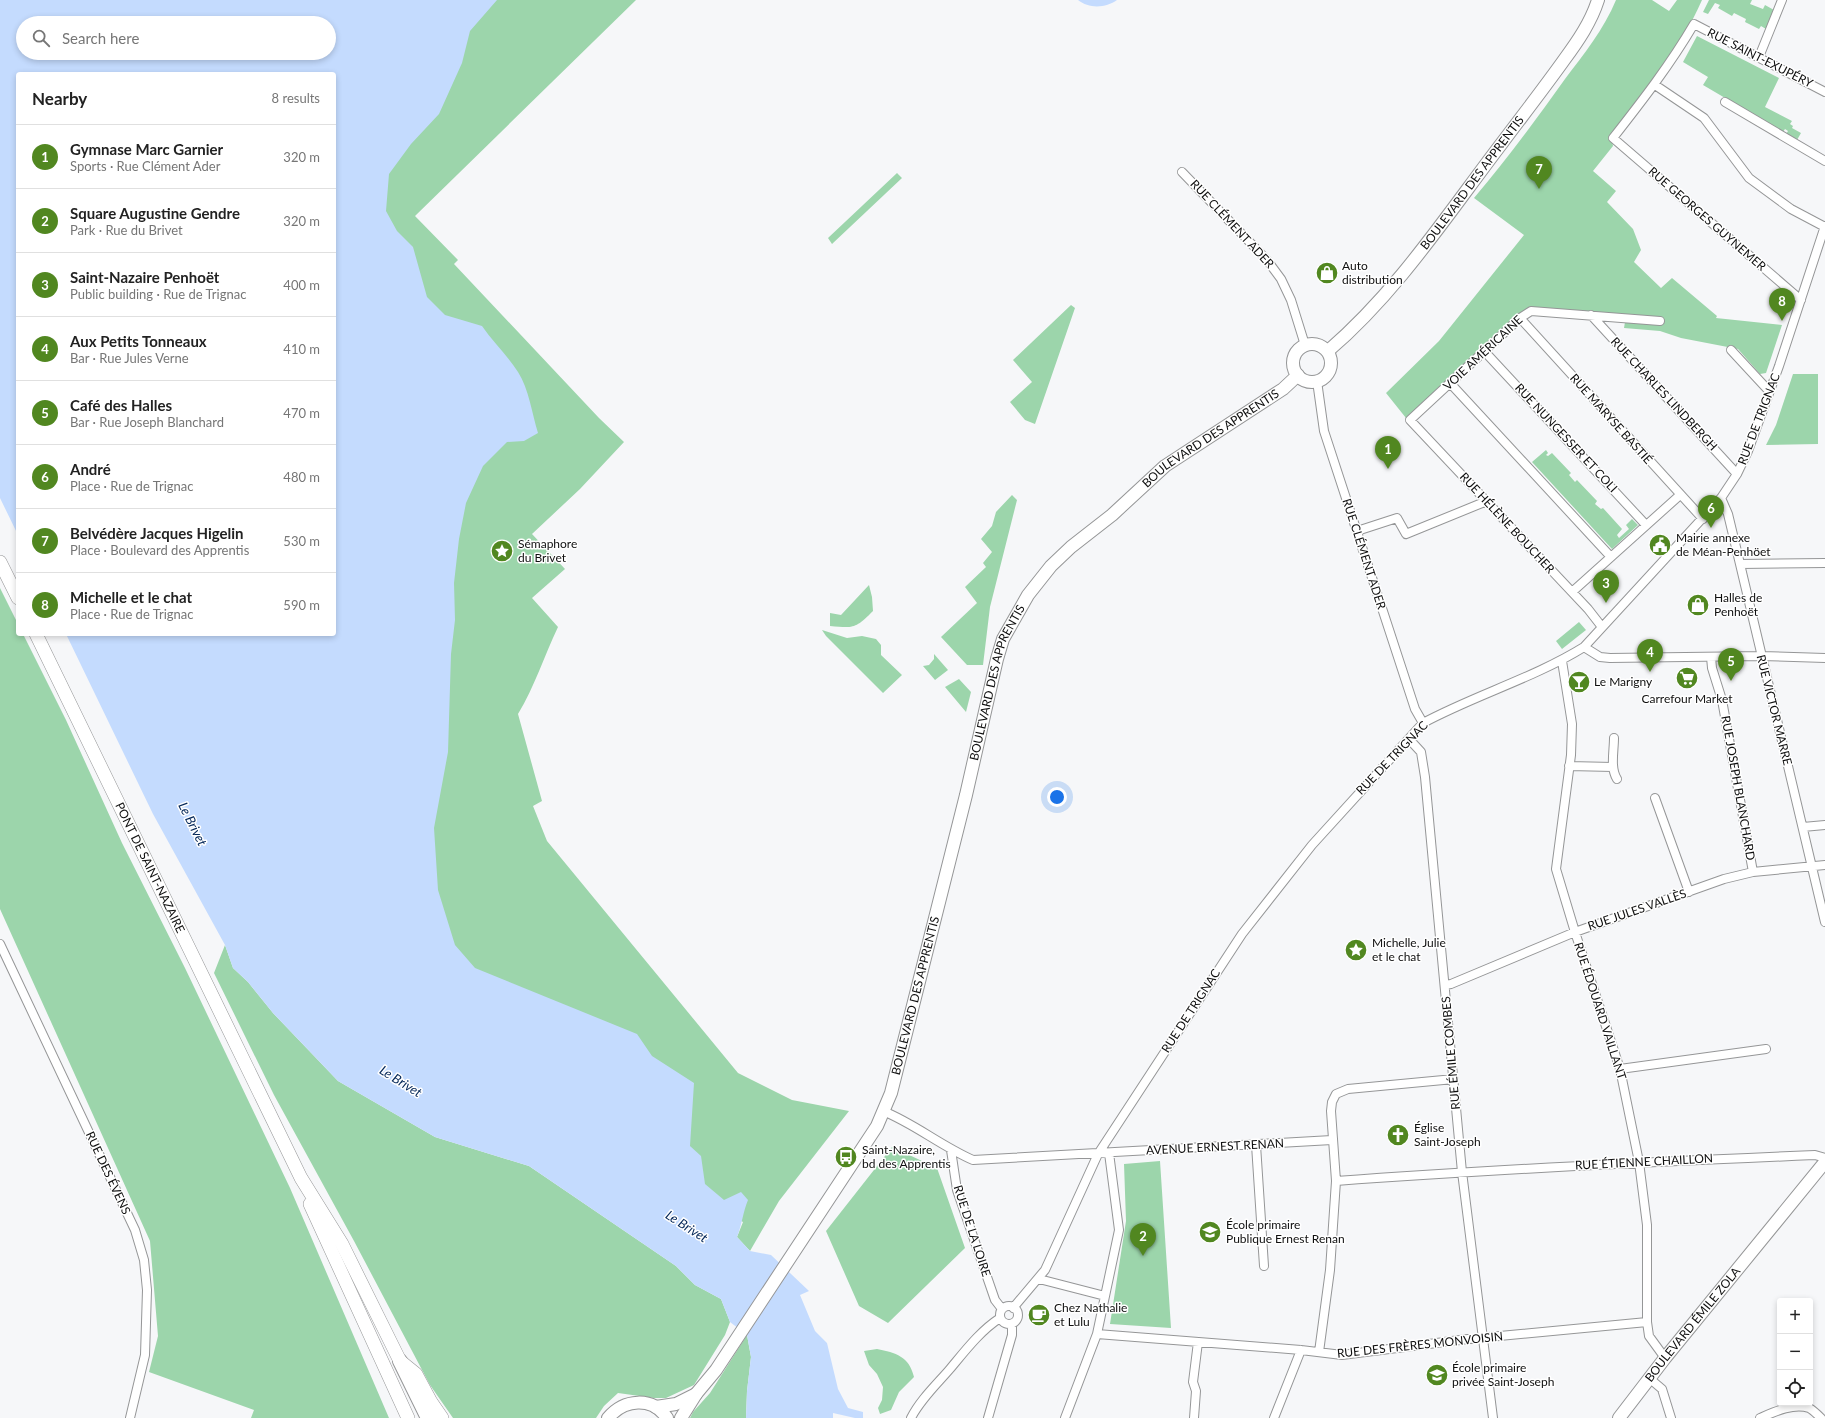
<!DOCTYPE html>
<meta charset="utf-8">
<style>
body{margin:0;font-family:Lato,sans-serif;background:#f2f2f2;color:#222}
.controls{position:absolute;right:12px;bottom:12px;display:grid;overflow:hidden;border-radius:4px;box-shadow:0 2px 6px #0003}
.controls button{width:36px;height:36px;display:grid;place-items:center;padding:0;border:0;border-bottom:1px solid #e0e0e0;background:#fff;color:#222;font:20px sans-serif}
.you{position:absolute;left:1057px;top:797px;width:14px;height:14px;margin:-10px;border:3px solid #fff;border-radius:50%;background:#1a73e8;box-shadow:0 0 0 6px #1a73e833}
.badge{display:grid;place-items:center;width:26px;height:26px;border-radius:50%;background:#518720;color:#fff;font-size:13px;font-weight:700}
.pin{position:absolute;translate:-50% -33px;filter:drop-shadow(0 1px 2px #0008)}
.pin::after{content:'';position:absolute;top:21px;width:14px;height:12px;background:inherit;clip-path:polygon(0 0,100% 0,50% 100%)}
.list{margin:0;padding:0;list-style:none}
h2{display:flex;justify-content:space-between;align-items:center;height:52px;margin:0;padding:0 16px;font-size:17px}
h2 small{font-size:13px;font-weight:400;color:#767676}
.list li{display:grid;grid-template-columns:26px 1fr auto;gap:12px;align-items:center;box-sizing:border-box;height:64px;padding:0 16px;border-top:1px solid #e0e0e0}
.list b{display:block;font-size:15px;white-space:nowrap}
.list p{margin:0;font-size:13px;white-space:nowrap;color:#767676}
.list em{font-size:13px;font-style:normal;color:#767676}
.icon{flex:none;width:22px;height:22px;fill:none;stroke:currentColor;stroke-width:2;stroke-linecap:round;stroke-linejoin:round}
.map{position:relative;flex:none;width:1825px;height:1418px;overflow:hidden}
.search{position:absolute;background:#fff;box-shadow:0 2px 6px #0003;left:16px;top:16px;width:320px;height:44px;display:flex;align-items:center;gap:10px;box-sizing:border-box;padding:0 14px;border-radius:22px;color:#767676;font-size:15px}
.panel{position:absolute;background:#fff;box-shadow:0 2px 6px #0003;left:16px;top:72px;width:320px;height:564px;border-radius:4px}
.map>svg:first-child{display:block}
</style>
<div class="map">
<svg width="1825" height="1418" viewBox="0 0 1825 1418">
<rect width="100%" height="100%" fill="#f6f7f9"/>
<path fill="#9cd5ab" fill-rule="evenodd" d="M 0,0 L 636,0 L 415,216 L 458,260 L 454,264 L 599,418 L 624,442 L 580,489 L 532,534 L 565,569 L 532,598 L 558,627 C 544,656 535,686 518,714 L 542,801 L 533,806 L 547,841 L 738,1073 L 792,1100 L 849,1111 L 779,1201 L 750,1251 L 737,1237 L 743,1222 L 462,1087 L 334,634 L 334,74 L 18,74 ZM 23,23 L 329,23 L 329,53 L 23,53 Z
M 1616,0 L 1652,0 L 1669,11 L 1677,0 L 1702,0 C 1680,50 1645,92 1611,135 L 1613,146 L 1593,171 L 1616,191 L 1607,202 L 1633,229 L 1641,250 L 1634,262 L 1661,288 L 1672,278 L 1717,316 L 1716,318 L 1782,325 L 1766,373 L 1760,374 L 1738,349 L 1681,338 L 1660,331 L 1624,328 L 1625,322 L 1664,324 L 1664,319 L 1531,308 L 1406,418 L 1386,393 L 1439,341 L 1524,235 L 1474,198 C 1506,160 1536,120 1565,79 C 1584,54 1604,29 1616,0 Z
M 1709,0 L 1752,0 L 1750,4 L 1763,9 L 1765,5 L 1774,10 L 1766,29 L 1761,26 L 1759,29 L 1745,22 L 1746,19 L 1734,13 L 1732,16 L 1718,8 L 1720,5 L 1715,3 L 1708,14 L 1703,12 Z
M 1697,36 L 1779,78 L 1765,107 L 1792,121 L 1790,124 L 1793,126 L 1792,128 L 1801,133 L 1797,140 L 1786,134 L 1788,131 L 1785,129 L 1783,132 L 1703,85 L 1708,77 L 1683,62 Z
M 897,173 L 902,178 L 832,244 L 828,238 Z
M 1071,305 L 1075,308 L 1035,424 L 1025,420 L 1010,402 L 1032,382 L 1013,360 Z
M 1793,374 L 1818,374 L 1818,444 L 1766,445 L 1776,425 Z
M 1546,450 L 1548,453 L 1546,455 L 1548,456 L 1552,453 L 1571,473 L 1569,475 L 1575,482 L 1577,480 L 1597,501 L 1595,504 L 1601,509 L 1603,508 L 1622,529 L 1617,535 L 1619,538 L 1629,529 L 1626,525 L 1632,519 L 1638,525 L 1612,549 L 1532,462 Z
M 1012,495 L 1017,500 L 990,607 L 983,665 L 967,665 L 941,637 L 977,603 L 965,587 L 986,567 L 983,563 L 992,552 L 981,539 L 992,526 L 996,512 Z
M 869,585 L 872,597 L 873,611 C 855,629 854,628 830,626 L 830,613 L 841,615 Z
M 0,588 L 18,624 L 18,634 L 23,634 L 66,720 L 122,843 L 185,968 L 290,1188 L 389,1418 L 251,1418 L 254,1410 L 149,1372 L 158,1336 L 150,1241 L 0,909 Z
M 1579,622 L 1586,630 L 1562,649 L 1556,641 Z
M 822,630 L 847,638 L 862,636 L 876,639 L 881,645 L 881,655 L 902,675 L 883,693 L 826,636 Z
M 934,654 L 948,670 L 935,680 L 923,666 L 929,665 L 934,659 Z
M 959,679 L 971,692 L 966,712 L 945,687 Z
M 225,945 L 233,968 L 248,982 L 273,1013 L 338,1081 L 435,1137 L 529,1166 L 676,1266 L 695,1285 L 721,1299 L 730,1322 L 725,1335 L 694,1385 L 666,1398 L 654,1398 L 618,1393 L 604,1406 L 596,1418 L 453,1418 L 430,1385 L 354,1241 L 274,1095 L 214,973 Z
M 892,1147 L 937,1168 L 965,1248 L 888,1323 L 859,1306 L 826,1231 Z
M 1160,1161 L 1171,1328 L 1110,1324 L 1126,1221 L 1124,1164 Z
M 747,1335 L 751,1357 L 747,1391 L 746,1418 L 690,1418 L 693,1412 L 710,1393 Z
M 877,1349 C 896,1353 909,1356 914,1377 L 899,1392 L 891,1410 L 880,1414 L 878,1408 L 882,1400 L 883,1387 L 877,1374 L 869,1365 L 864,1351 Z"/>
<path fill="#c4dbfe" fill-rule="evenodd" d="M 0,0 L 497,0 L 470,31 L 462,63 L 439,114 L 411,144 L 389,174 L 386,211 L 397,231 L 413,247 L 427,297 L 445,315 L 482,326 C 493,342 507,355 518,372 C 529,389 532,414 538,433 L 524,441 L 507,442 L 483,466 L 466,503 L 459,539 L 454,583 L 455,620 L 451,654 L 448,752 L 434,828 L 438,890 L 455,945 L 475,968 L 637,1034 L 652,1056 L 694,1083 L 690,1146 L 701,1156 L 705,1184 L 724,1200 L 741,1192 L 748,1200 C 743,1212 742,1224 737,1237 L 750,1251 L 771,1255 L 809,1291 L 800,1295 L 815,1331 L 827,1343 L 838,1389 L 848,1408 L 863,1412 L 863,1418 L 855,1418 L 833,1413 L 833,1418 L 746,1418 L 747,1391 L 751,1357 L 747,1335 L 730,1322 L 721,1299 L 695,1285 L 676,1266 L 529,1166 L 435,1137 L 338,1081 L 273,1013 L 248,982 L 233,968 L 225,945 L 153,814 L 66,634 L 334,634 L 334,74 L 18,74 L 18,535 L 0,498 ZM 23,23 L 329,23 L 329,53 L 23,53 Z
M 1078,0 L 1117,0 C 1106,8 1089,9 1078,0 Z"/>
<g fill="none" stroke-linecap="round" stroke-linejoin="round">
<g stroke="#959697" stroke-width="10">
<path id="minor" d="M 1759,57 L 1782,0
M 1655,85 L 1704,118 L 1749,178 L 1791,209 L 1825,227
M 1725,102 L 1825,161
M 1182,172 L 1267,260 L 1281,279 L 1291,300 L 1305,345
M 1801,300 L 1613,138 C 1642,101 1670,65 1694,24 L 1825,92
M 1591,315 L 1737,474
M 1520,318 L 1703,519
M 1731,350 L 1769,391
M 1485,352 L 1646,525
M 1317,381 L 1324,431 L 1415,709 L 1423,723
M 1450,383 L 1611,557
M 1721,498 L 1728,514 L 1740,564 L 1825,922
M 1357,531 L 1397,518 L 1406,534 L 1487,501
M 1740,564 L 1825,563
M 1572,592 L 1680,495
M 1602,627 L 1588,609 L 1410,420 L 1520,318 L 1531,311 L 1660,321
M 1584,647 L 1600,657 L 1610,658 L 1761,656 L 1825,658
M 1711,657 L 1712,668 L 1722,700 L 1753,872
M 1562,661 L 1572,724 L 1571,755 L 1556,869 L 1575,932 L 1620,1069 L 1639,1162 L 1647,1225 L 1647,1322 L 1649,1336 L 1665,1358
M 1614,738 C 1614,751 1610,768 1617,779
M 1409,739 L 1421,752 L 1425,777 L 1462,1172 L 1493,1418
M 1569,766 L 1613,767
M 1655,798 L 1689,892
M 1803,827 L 1825,825
M 0,944 L 135,1230 L 144,1260 L 147,1290 L 145,1355 L 130,1418
M 1445,985 L 1451,984 L 1575,932 L 1724,879 L 1753,872 L 1825,865
M 1620,1069 L 1766,1049
M 1454,1079 L 1348,1089 L 1336,1094 L 1332,1102 L 1331,1111 L 1336,1181 C 1496,1169 1655,1162 1815,1155 L 1825,1158
M 883,1111 C 915,1124 941,1146 973,1160 L 1332,1140
M 1256,1145 L 1264,1266
M 951,1150 L 957,1190 L 995,1300 L 1002,1309
M 1039,1279 L 1105,1296
M1000 1315a9 9 0 1 1 18 0a9 9 0 1 1-18 0Z
M 1013,1308 L 1045,1270 L 1098,1154 L 1242,934 L 1312,845 L 1423,723 C 1475,695 1534,678 1584,647 L 1721,498 L 1737,474 L 1748,451 L 1779,366 L 1825,226
M 1097,1334 L 1301,1350 L 1342,1355 L 1468,1339 L 1647,1322
M 1319,1352 L 1330,1270 L 1336,1181
M 1649,1378 L 1662,1389 L 1671,1418
M 911,1418 C 920,1400 936,1385 949,1370 C 965,1351 980,1331 1000,1318
M 988,1418 L 1012,1335 L 1012,1324
M 1065,1418 L 1097,1334 L 1119,1230 L 1109,1153
M 1194,1418 L 1196,1391 L 1193,1382 L 1198,1342
M 1274,1418 L 1301,1350
M 1760,1418 C 1774,1412 1793,1403 1809,1408 C 1813,1410 1818,1415 1821,1418"/>
</g>
<g stroke="#959697" stroke-width="14">
<g id="secondary">
<circle cx="1312" cy="363" r="19"/>
<path id="s1" d="M 1328,351 C 1397,292 1447,215 1502,143 C 1523,115 1544,88 1564,60 C 1578,41 1591,22 1598,0"/>
<path d="M 656,1407 L 676,1404 L 696,1394"/>
<path d="M 608,1418 C 624,1399 652,1396 667,1418"/>
<path id="s2" d="M 681,1418 L 696,1394 L 716,1370 L 877,1126 L 891,1093 L 966,795 L 997,659 L 1003,639 L 1028,595 L 1051,566 L 1071,547 L 1112,515 L 1165,466 L 1283,389 L 1298,375"/>
<path id="s3" d="M 1619,1418 L 1665,1358 L 1825,1162"/>
</g>
</g>
<g stroke="#959697" stroke-width="14">
<g id="primary">
<path d="M 0,562 L 18,598"/>
<path id="s4" d="M 36,634 L 301,1178 L 342,1244 L 400,1361 L 416,1374 L 431,1402 L 442,1418"/>
<path d="M 310,1204 L 408,1418"/>
</g>
</g>
<g stroke="#959697" stroke-width="16">
<path id="trunk" d="M 400,1361 L 428,1418"/>
</g>
<use href="#minor" stroke="#fff" stroke-width="8"/>
<use href="#secondary" stroke="#fff" stroke-width="12"/>
<use href="#primary" stroke="#fff" stroke-width="13"/>
<use href="#trunk" stroke="#fff" stroke-width="14"/>
</g>
<defs>
<g id="shop-disc" transform="scale(1.15)"><circle r="9.5" fill="#518720" stroke="#fff"/><path d="M-5-2.5h2.3a2.7 3.5 0 0 1 5.4 0H5L5.5 6h-11ZM-1.5-2.5h3a1.5 2.3 0 0 0-3 0Z" fill="#fff"/></g>
<g id="civic-disc" transform="scale(1.15)"><circle r="9.5" fill="#518720" stroke="#fff"/><path d="M-.6-6.5H3V-4.5H.6V-3L4-1V1h2V6H-6V1h2V-1L-.6-3ZM-1.2 2.5V6h2.4V2.5Z" fill="#fff"/></g>
<g id="sight-disc" transform="scale(1.15)"><circle r="9.5" fill="#518720" stroke="#fff"/><path d="M0-6L1.8-2.2L6-1.7L2.9 1.2L3.7 5.4L0 3.3L-3.7 5.4L-2.9 1.2L-6-1.7L-1.8-2.2Z" fill="#fff"/></g>
<g id="supermarket-disc" transform="scale(1.15)"><circle r="9.5" fill="#518720" stroke="#fff"/><path d="M-6-5.5h2.5l.6 2H6L4.5 2H-2.5L-4.4-4H-6ZM-1.5 3.2a1.3 1.3 0 1 0 .1 0ZM3 3.2a1.3 1.3 0 1 0 .1 0Z" fill="#fff"/></g>
<g id="bar-disc" transform="scale(1.15)"><circle r="9.5" fill="#518720" stroke="#fff"/><path d="M-6-5H6L.8 .8V4.5H3.5V6h-7V4.5H-.8V.8Z" fill="#fff"/></g>
<g id="church-disc" transform="scale(1.15)"><circle r="9.5" fill="#518720" stroke="#fff"/><path d="M-1.2-6h2.4v3.5h3.3v2.4h-3.3V6h-2.4V-.1h-3.3v-2.4h3.3Z" fill="#fff"/></g>
<g id="bus-disc" transform="scale(1.15)"><circle r="9.5" fill="#518720" stroke="#fff"/><path d="M-5-6H5V4H4V6H2V4H-2V6H-4V4H-5ZM-3.5-4V0h7V-4ZM-3.5 1.2v1.5H-2V1.2ZM2 1.2v1.5H3.5V1.2Z" fill="#fff"/></g>
<g id="school-disc" transform="scale(1.15)"><circle r="9.5" fill="#518720" stroke="#fff"/><path d="M0-5L7-2L0 1L-7-2ZM-4 1L0 2.5L4 1V4Q0 6-4 4Z" fill="#fff"/></g>
<g id="cafe-disc" transform="scale(1.15)"><circle r="9.5" fill="#518720" stroke="#fff"/><path d="M-5.5-4.5H6V0H3Q3 3.5 0 3.5H-2.5Q-5.5 3.5-5.5 0ZM3-3.2v2h1.7v-2ZM-6 4.5H4V6H-6Z" fill="#fff"/></g>
</defs>
<g fill-rule="evenodd">
<use href="#shop-disc" x="1327" y="273"/>
<use href="#civic-disc" x="1660" y="545"/>
<use href="#sight-disc" x="502" y="551"/>
<use href="#shop-disc" x="1698" y="605"/>
<use href="#supermarket-disc" x="1687" y="678"/>
<use href="#bar-disc" x="1579" y="682"/>
<use href="#sight-disc" x="1356" y="950"/>
<use href="#church-disc" x="1398" y="1135"/>
<use href="#bus-disc" x="846" y="1157"/>
<use href="#school-disc" x="1210" y="1232"/>
<use href="#cafe-disc" x="1039" y="1315"/>
<use href="#school-disc" x="1437" y="1375"/>
</g>
<g text-anchor="middle" stroke-width="3" stroke-linejoin="round" paint-order="stroke">
<g font-size="12" fill="#0f0f0f" stroke="#fff">
<text transform="translate(1760 58) rotate(27)" y="4">RUE SAINT-EXUPÉRY</text>
<text dy="4" stroke="none"><textPath href="#s1" startOffset="222">BOULEVARD DES APPRENTIS</textPath></text>
<text transform="translate(1707 219) rotate(41)" y="4">RUE GEORGES GUYNEMER</text>
<text transform="translate(1232 224) rotate(47)" y="4">RUE CLÉMENT ADER</text>
<text transform="translate(1483 353) rotate(-43)" y="4">VOIE AMÉRICAINE</text>
<text transform="translate(1664 394) rotate(47)" y="4">RUE CHARLES LINDBERGH</text>
<text transform="translate(1611 419) rotate(48)" y="4">RUE MARYSE BASTIÉ</text>
<text transform="translate(1759 419) rotate(-69)" y="4">RUE DE TRIGNAC</text>
<text transform="translate(1566 438) rotate(47)" y="4">RUE NUNGESSER ET COLI</text>
<text dy="4" stroke="none"><textPath href="#s2" startOffset="1148">BOULEVARD DES APPRENTIS</textPath></text>
<text transform="translate(1507 523) rotate(47)" y="4">RUE HÉLÈNE BOUCHER</text>
<text transform="translate(1364 554) rotate(72)" y="4">RUE CLÉMENT ADER</text>
<text dy="4" stroke="none"><textPath href="#s2" startOffset="812">BOULEVARD DES APPRENTIS</textPath></text>
<text transform="translate(1774 710) rotate(76)" y="4">RUE VICTOR MARRE</text>
<text transform="translate(1392 758) rotate(-46)" y="4">RUE DE TRIGNAC</text>
<text transform="translate(1738 788) rotate(80)" y="4">RUE JOSEPH BLANCHARD</text>
<text dy="4" stroke="none"><textPath href="#s4" startOffset="260">PONT DE SAINT-NAZAIRE</textPath></text>
<text transform="translate(1637 910) rotate(-19)" y="4">RUE JULES VALLÈS</text>
<text dy="4" stroke="none"><textPath href="#s2" startOffset="488">BOULEVARD DES APPRENTIS</textPath></text>
<text transform="translate(1191 1011) rotate(-57)" y="4">RUE DE TRIGNAC</text>
<text transform="translate(1600 1011) rotate(72)" y="4">RUE ÉDOUARD VAILLANT</text>
<text transform="translate(1451 1053) rotate(-95)" y="4">RUE ÉMILE COMBES</text>
<text transform="translate(1215 1147) rotate(-3)" y="4">AVENUE ERNEST RENAN</text>
<text transform="translate(1644 1162) rotate(-3)" y="4">RUE ÉTIENNE CHAILLON</text>
<text transform="translate(108 1173) rotate(65)" y="4">RUE DES ÉVENS</text>
<text transform="translate(972 1231) rotate(72)" y="4">RUE DE LA LOIRE</text>
<text dy="4" stroke="none"><textPath href="#s3" startOffset="119">BOULEVARD ÉMILE ZOLA</textPath></text>
<text transform="translate(1420 1345) rotate(-6)" y="4">RUE DES FRÈRES MONVOISIN</text>
</g>
<g font-size="12" fill="#0f0f0f" stroke="#fff" text-anchor="start">
<text x="1342" y="270">Auto<tspan x="1342" dy="14">distribution</tspan></text>
<text x="1676" y="542">Mairie annexe<tspan x="1676" dy="14">de Méan-Penhöet</tspan></text>
<text x="518" y="548">Sémaphore<tspan x="518" dy="14">du Brivet</tspan></text>
<text x="1714" y="602">Halles de<tspan x="1714" dy="14">Penhoët</tspan></text>
<text x="1594" y="686">Le Marigny</text>
<text x="1687" y="703" text-anchor="middle">Carrefour Market</text>
<text x="1372" y="947">Michelle, Julie<tspan x="1372" dy="14">et le chat</tspan></text>
<text x="1414" y="1132">Église<tspan x="1414" dy="14">Saint-Joseph</tspan></text>
<text x="862" y="1154">Saint-Nazaire,<tspan x="862" dy="14">bd des Apprentis</tspan></text>
<text x="1226" y="1229">École primaire<tspan x="1226" dy="14">Publique Ernest Renan</tspan></text>
<text x="1054" y="1312">Chez Nathalie<tspan x="1054" dy="14">et Lulu</tspan></text>
<text x="1452" y="1372">École primaire<tspan x="1452" dy="14">privée Saint-Joseph</tspan></text>
</g>
<g font-size="13" font-style="italic" fill="#042758" stroke="#fff">
<text transform="translate(193 824) rotate(63)" y="5">Le Brivet</text>
<text transform="translate(401 1081) rotate(32)" y="5">Le Brivet</text>
<text transform="translate(687 1226) rotate(33)" y="5">Le Brivet</text>
</g>
</g>
</svg>
<div class="controls">
<button>+</button>
<button>−</button>
<button><svg class="icon" aria-label="locate" viewBox="0 0 24 24"><circle cx="12" cy="12" r="6"/><path d="M12 2v4M12 18v4M2 12h4M18 12h4"/></svg></button>
</div>
<div class="you"></div>
<div class="pin badge" style="left:1388px;top:469px">1</div>
<div class="pin badge" style="left:1143px;top:1256px">2</div>
<div class="pin badge" style="left:1606px;top:603px">3</div>
<div class="pin badge" style="left:1650px;top:672px">4</div>
<div class="pin badge" style="left:1731px;top:681px">5</div>
<div class="pin badge" style="left:1711px;top:528px">6</div>
<div class="pin badge" style="left:1539px;top:189px">7</div>
<div class="pin badge" style="left:1782px;top:321px">8</div>
<div class="search"><svg class="icon" aria-label="search" viewBox="0 0 24 24"><circle cx="10" cy="10" r="6"/><path d="M15 15l6 6"/></svg>Search here</div>
<section class="panel">
<h2>Nearby<small>8 results</small></h2>
<ul class="list">
<li><span class="badge">1</span><div><b>Gymnase Marc Garnier</b><p>Sports · Rue Clément Ader</p></div><em>320 m</em></li>
<li><span class="badge">2</span><div><b>Square Augustine Gendre</b><p>Park · Rue du Brivet</p></div><em>320 m</em></li>
<li><span class="badge">3</span><div><b>Saint-Nazaire Penhoët</b><p>Public building · Rue de Trignac</p></div><em>400 m</em></li>
<li><span class="badge">4</span><div><b>Aux Petits Tonneaux</b><p>Bar · Rue Jules Verne</p></div><em>410 m</em></li>
<li><span class="badge">5</span><div><b>Café des Halles</b><p>Bar · Rue Joseph Blanchard</p></div><em>470 m</em></li>
<li><span class="badge">6</span><div><b>André</b><p>Place · Rue de Trignac</p></div><em>480 m</em></li>
<li><span class="badge">7</span><div><b>Belvédère Jacques Higelin</b><p>Place · Boulevard des Apprentis</p></div><em>530 m</em></li>
<li><span class="badge">8</span><div><b>Michelle et le chat</b><p>Place · Rue de Trignac</p></div><em>590 m</em></li>
</ul>
</section>
</div>
